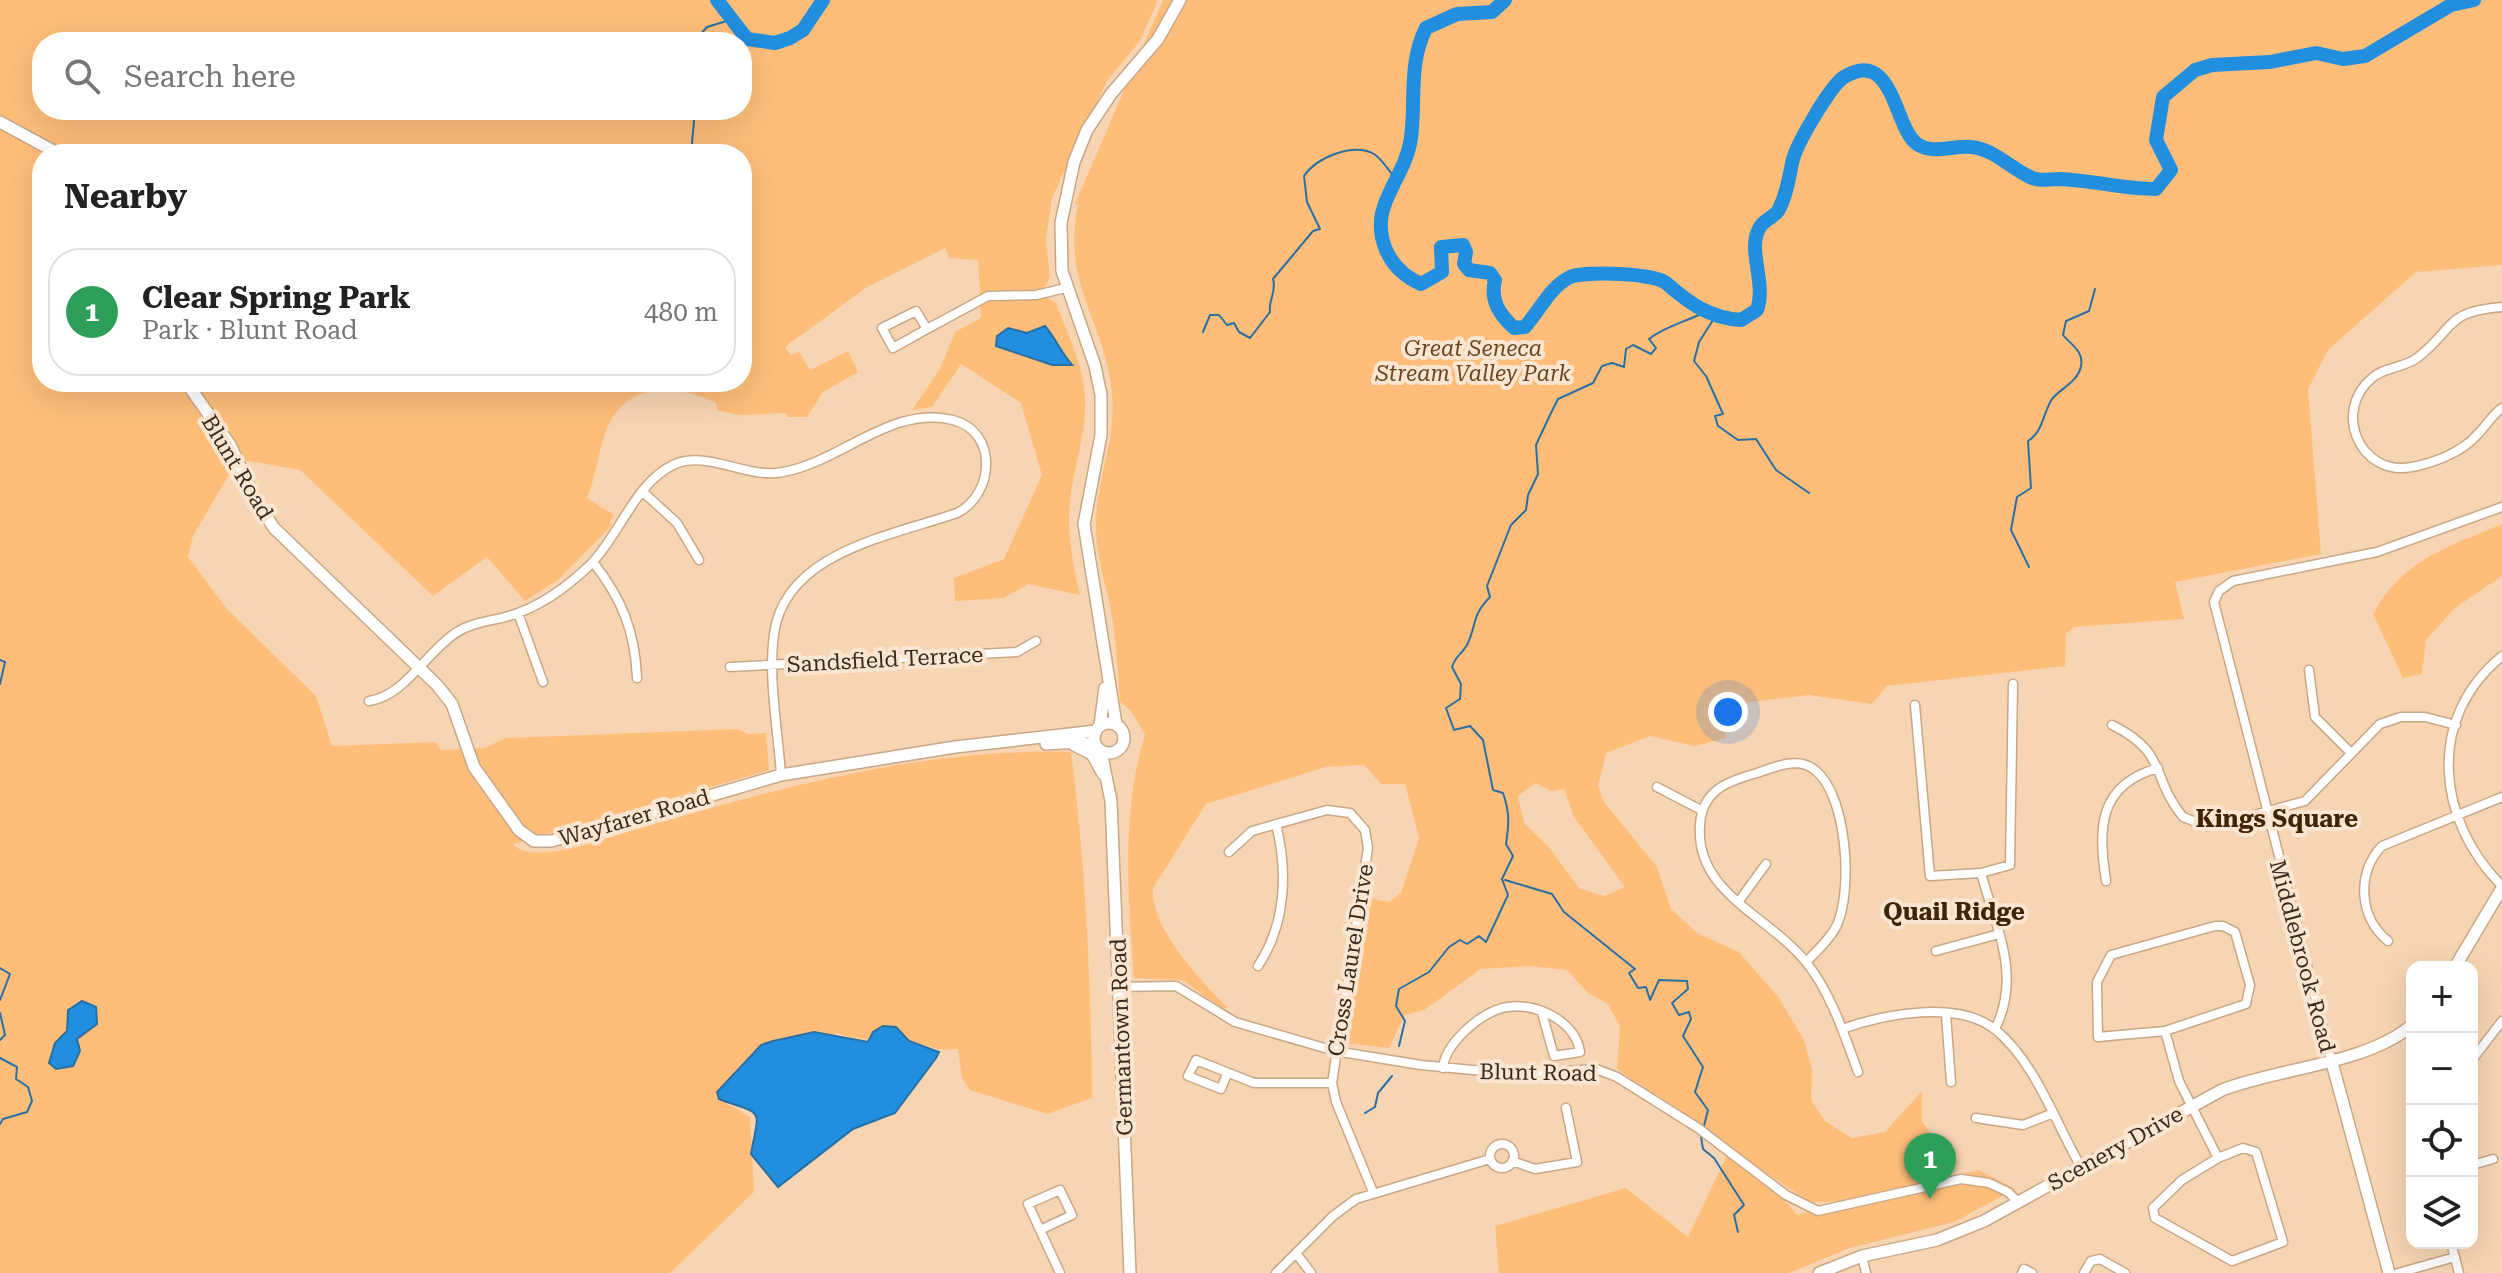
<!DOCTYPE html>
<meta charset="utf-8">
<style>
body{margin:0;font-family:"Roboto Serif",serif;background:#f6f6f6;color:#222}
.controls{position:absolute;right:24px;bottom:24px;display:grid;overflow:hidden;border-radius:16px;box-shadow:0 8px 32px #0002}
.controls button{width:72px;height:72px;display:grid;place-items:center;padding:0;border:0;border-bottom:2px solid #e0e0e0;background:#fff;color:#222;font:40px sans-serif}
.you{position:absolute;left:1728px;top:712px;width:28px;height:28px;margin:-20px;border:6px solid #fff;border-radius:50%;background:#1a73e8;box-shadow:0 0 0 12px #1a73e833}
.badge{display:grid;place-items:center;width:52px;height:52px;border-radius:50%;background:#1e6297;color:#fff;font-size:26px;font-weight:700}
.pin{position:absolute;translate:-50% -66px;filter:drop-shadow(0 2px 4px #0008)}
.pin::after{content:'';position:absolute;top:42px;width:28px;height:24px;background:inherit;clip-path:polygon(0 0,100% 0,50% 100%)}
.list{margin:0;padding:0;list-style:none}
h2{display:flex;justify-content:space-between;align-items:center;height:104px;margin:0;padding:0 32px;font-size:34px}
h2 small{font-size:26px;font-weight:400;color:#767676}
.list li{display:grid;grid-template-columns:52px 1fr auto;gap:24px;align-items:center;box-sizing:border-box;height:128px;margin:0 16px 16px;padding:0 16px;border:2px solid #e0e0e0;border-radius:32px}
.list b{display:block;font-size:30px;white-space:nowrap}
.list p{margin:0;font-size:26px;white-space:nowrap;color:#767676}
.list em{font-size:26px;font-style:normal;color:#767676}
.icon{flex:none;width:44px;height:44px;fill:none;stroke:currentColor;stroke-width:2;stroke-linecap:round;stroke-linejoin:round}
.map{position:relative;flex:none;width:2502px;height:1273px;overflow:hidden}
.search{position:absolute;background:#fff;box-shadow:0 8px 32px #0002;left:32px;top:32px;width:720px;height:88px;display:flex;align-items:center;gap:20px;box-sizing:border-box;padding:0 28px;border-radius:32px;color:#767676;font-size:30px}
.panel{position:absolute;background:#fff;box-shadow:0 8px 32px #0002;left:32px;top:144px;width:720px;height:248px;border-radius:32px}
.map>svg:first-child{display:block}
</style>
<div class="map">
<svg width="2502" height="1273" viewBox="0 0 2502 1273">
<rect width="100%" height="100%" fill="#f7d5b3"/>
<path fill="#febe7a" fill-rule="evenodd" d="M 0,0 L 1158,0 L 1140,41 L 1107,81 L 1052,198 L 1046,239 L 1050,278 L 1043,289 L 980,294 L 978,260 L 949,258 L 945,248 L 867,287 L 785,347 L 791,355 L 799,352 L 810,370 L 848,351 L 858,372 L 823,392 L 807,417 L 788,417 L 786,413 L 739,415 L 717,410 L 716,403 C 678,385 630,380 608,426 C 598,449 597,475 587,498 L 614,515 L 609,523 L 612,525 L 558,580 L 525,601 L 487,557 L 433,596 L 300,470 L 238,459 L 193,536 L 188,557 L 226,608 L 316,696 L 332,746 L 435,742 L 441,750 L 485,748 L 505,738 L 738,729 L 748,734 L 766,733 L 769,770 L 513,844 C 533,868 614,835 641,828 C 777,788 929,747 1071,752 C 1086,868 1091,982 1092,1098 L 1047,1114 L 970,1090 L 962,1078 L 958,1049 C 934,1052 930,1045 908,1041 C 882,1036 865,1044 837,1033 L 717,1092 L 719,1099 L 750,1117 L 754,1192 L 670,1273 L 0,1273 ZM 42,42 L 742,42 L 742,110 L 42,110 ZM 42,154 L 742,154 L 742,382 L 42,382 Z
M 1163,0 L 2502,0 L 2502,265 L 2416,272 L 2328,350 L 2308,389 L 2321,554 L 2175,582 L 2184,619 L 2074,627 L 2066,634 L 2065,666 L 1887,686 L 1872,704 L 1809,695 L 1724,705 L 1726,738 L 1694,746 L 1650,736 L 1606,753 L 1598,786 L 1604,802 L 1657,867 L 1671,909 L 1697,933 L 1739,952 L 1779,998 L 1804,1040 L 1812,1070 L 1811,1100 L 1825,1121 L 1852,1138 L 1885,1132 L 1922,1091 L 1922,1122 L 1940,1144 L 1943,1174 L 1896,1190 L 1979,1170 L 2015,1189 L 1954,1222 L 1850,1248 L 1789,1273 L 1499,1273 L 1495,1226 L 1626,1188 L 1688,1237 L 1731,1147 L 1617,1069 L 1620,1026 L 1607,1003 L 1589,994 L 1567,970 L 1531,966 L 1481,969 L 1424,1010 L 1405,1015 L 1389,1048 L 1345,1043 L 1367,898 L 1389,902 L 1401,893 L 1419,838 L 1405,784 L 1381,784 L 1364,765 L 1326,767 L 1206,804 L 1153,888 C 1150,928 1201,981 1228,1008 L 1222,1009 L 1183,980 L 1134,978 C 1128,898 1121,812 1145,734 L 1130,710 L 1120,702 C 1118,669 1116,637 1110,605 C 1104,579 1096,554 1096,527 C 1095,481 1117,440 1112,394 C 1106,322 1061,286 1078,205 L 1075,204 ZM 1535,783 L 1551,791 L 1564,789 L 1574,817 L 1625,887 L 1604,896 L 1579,888 L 1549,847 L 1524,823 L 1518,796 ZM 1756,1166 L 1810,1202 L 1851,1201 L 1797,1215 Z
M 1046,297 L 1056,303 C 1067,333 1084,365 1085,398 C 1087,435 1073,466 1070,502 C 1067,534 1073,564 1080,595 L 1028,584 L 1004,598 L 955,601 L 954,578 L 1004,559 L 1042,475 L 1021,403 L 961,364 L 932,407 L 912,410 L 940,369 L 955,332 L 981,318 L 980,303 L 1001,298 Z
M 2502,524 L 2502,576 L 2455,608 L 2426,640 L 2422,674 L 2403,678 L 2373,614 C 2403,559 2448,547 2502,524 Z"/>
<path fill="#218ede" stroke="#2870a4" stroke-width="2" d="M 1045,326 C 1056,339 1060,351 1072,365 L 1052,365 L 996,346 L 997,336 L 1008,328 L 1027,333 Z
M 82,1001 L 96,1007 L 97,1024 L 77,1039 L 80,1051 L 73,1066 L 56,1069 L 49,1063 L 55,1043 L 67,1031 L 68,1010 Z
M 883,1026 L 896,1027 L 909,1041 L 939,1052 L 936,1058 L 895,1113 L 853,1129 L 778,1187 L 751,1154 C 760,1105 764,1116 719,1099 L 717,1092 L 761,1045 L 773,1041 L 814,1032 L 868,1042 L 873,1032 Z"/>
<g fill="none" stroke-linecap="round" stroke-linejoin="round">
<path stroke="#2870a4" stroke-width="2" d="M 694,42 L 707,27 L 730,20
M 691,154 L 695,110
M 1715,317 L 1699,342 L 1694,361 L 1706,376 L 1723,414 L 1715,416 L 1718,426 L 1738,440 L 1756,439 L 1776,470 L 1809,493
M 1203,332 L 1210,315 L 1219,315 L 1227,325 L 1234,323 L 1239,332 L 1250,338 L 1270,312 C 1268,300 1277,292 1273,279 L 1313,231 L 1320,229 L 1307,202 L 1304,176 C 1316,158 1353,142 1374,154 C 1382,159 1389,171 1396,179
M 2029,567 L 2011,530 L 2017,497 L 2031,488 L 2028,441 C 2043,432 2043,413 2052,399 C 2061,388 2078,382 2081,366 C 2084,351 2071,345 2063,335 L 2066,321 L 2089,311 L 2095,289
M 0,660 L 5,662 L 0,684
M 1505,880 L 1552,894 L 1564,912 L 1635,969 L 1629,973 L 1638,988 L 1646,987 L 1650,1000 L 1659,980 L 1687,981 L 1688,989 L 1672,1003 L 1679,1015 L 1689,1012 L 1691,1019 L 1683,1036 L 1703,1067 L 1695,1092 L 1708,1110 L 1704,1126
M 0,968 L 10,974 L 0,1000
M 0,1013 L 5,1035 L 0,1040
M 1399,1046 L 1405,1021 L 1396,1006 L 1399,989 L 1429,972 L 1449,947 L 1460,940 L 1467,944 L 1479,936 L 1486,942 L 1508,895 L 1502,879 L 1513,856 L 1506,844 C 1509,824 1510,813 1503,793 L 1493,790 L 1483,740 L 1470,726 L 1454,730 L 1446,708 L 1460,699 L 1461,684 L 1452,667 C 1455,656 1462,654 1467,645 C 1477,625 1471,616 1490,597 L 1487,586 L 1511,525 L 1526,510 L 1528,495 L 1538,474 L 1536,445 L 1550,415 L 1558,399 L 1593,383 L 1602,366 L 1612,363 L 1624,367 L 1626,349 L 1633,345 L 1651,354 L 1656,348 L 1649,339 C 1665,326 1686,322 1705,312
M 0,1058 L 17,1067 L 16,1079 L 28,1087 L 32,1101 L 27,1112 L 3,1119 L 0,1124
M 1365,1113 L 1375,1107 L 1378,1093 L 1392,1076
M 1701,1137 L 1703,1149 L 1714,1158 L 1744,1205 L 1734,1215 L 1738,1232"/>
<path stroke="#218ede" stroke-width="14" d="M 717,0 L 747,39 L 775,43 L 790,38 L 803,30 L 823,0
M 1505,0 L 1492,12 L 1457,14 L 1426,28 C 1408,64 1416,100 1411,138 C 1405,181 1367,205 1386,250 C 1393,266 1405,277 1421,284 L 1442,272 L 1441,247 L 1463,245 L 1466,252 L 1464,264 L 1469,270 L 1490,273 L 1495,280 C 1490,300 1499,314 1514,328 L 1525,327 C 1539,311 1551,286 1570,277 C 1584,271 1655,273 1666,283 C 1689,303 1709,318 1741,320 L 1757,310 C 1767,282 1746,249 1760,227 C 1764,220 1774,217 1778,211 C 1787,195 1789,176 1793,159 C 1798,142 1830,86 1844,77 C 1894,47 1894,128 1917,144 C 1933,155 1953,145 1971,147 C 1994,149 2010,168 2030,177 C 2040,182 2048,179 2059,179 C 2091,180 2123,189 2156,189 L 2171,170 L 2156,140 L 2163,97 L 2195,70 L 2212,65 L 2270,62 L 2316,53 L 2343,59 L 2365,56 L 2451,5 L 2474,0"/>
<g stroke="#c8a786" stroke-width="11">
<path id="street" d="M 2502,307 C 2443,312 2456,328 2417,358 C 2404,368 2384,367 2372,378 C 2332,411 2360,477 2412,467 C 2434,463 2462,452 2477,435 C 2486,426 2492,415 2502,408
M 927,329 L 893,348 L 882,328 L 916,311 L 927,329 L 988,296 L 1036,295 L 1066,288
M 643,492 L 677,523 L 699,560
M 593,562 C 622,599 635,631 637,678
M 518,613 L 543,682
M 2502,656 C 2425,719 2437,821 2502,886
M 730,667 L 1017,652 L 1036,641
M 2309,670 L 2315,717 L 2351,753
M 369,701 C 405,696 427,651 457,632 C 473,622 492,621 509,616 C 540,607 567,587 590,565 C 620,535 635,482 675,464 C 706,451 743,476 776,473 C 836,467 889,404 953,420 C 999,432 994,495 957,513 C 891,536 785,552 774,634 C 768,679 778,730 781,775
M 1915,705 L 1930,876 L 1981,873 L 2010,865 L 2013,684
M 2112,725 C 2169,753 2150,777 2183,817 L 2206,826 L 2221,824 L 2305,801 L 2380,724 L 2401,717 L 2425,717 L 2456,725
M 1657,787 L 1701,810
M 1229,852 L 1252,831 L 1327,810 L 1350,813 L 1365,830 L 1368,848 L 1332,1083 L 1336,1102 L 1373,1192
M 1981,873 C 1996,928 2022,975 1995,1029
M 2106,881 C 2098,828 2098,785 2158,768
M 1739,901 L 1766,864
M 2215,926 L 2223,926 L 2235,932 L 2250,985 L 2246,1004 L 2165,1031 L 2098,1037 L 2097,982 L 2111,955 Z
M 2388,941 C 2359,918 2356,873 2382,846 L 2502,797
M 1936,951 L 1999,934
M 1806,962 C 1817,951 1830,939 1837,925 C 1853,889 1847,795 1815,770 C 1798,756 1775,767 1757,773 C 1728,781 1702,790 1700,825 C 1695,893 1768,915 1806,962 C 1831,993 1844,1034 1858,1072
M 1258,966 C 1286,924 1288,872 1276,824
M 1118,987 L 1176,986 L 1235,1022 L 1335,1051 L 1421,1065 L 1514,1074 L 1596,1069 L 1617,1077 L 1698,1128 L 1786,1195 L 1818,1211 L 1961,1179 L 1989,1183 L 2008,1192 L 2018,1202
M 1946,1014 L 1951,1082
M 1842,1029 C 1885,1014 1959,999 1997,1031 C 2036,1064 2056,1124 2081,1167
M 2165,1031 L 2179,1081 L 2218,1158 L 2243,1148 L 2256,1152 L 2283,1242 L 2232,1261 L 2155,1218 L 2153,1208 L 2182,1180 L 2218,1158
M 2331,1059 L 2214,602 L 2219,591 L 2233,581 L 2377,552 L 2502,507
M 2472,1060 L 2502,1021
M 1443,1068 C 1445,1044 1478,1015 1502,1008 C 1532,1000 1576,1020 1580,1052 L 1554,1056 L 1542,1013
M 1227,1074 L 1221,1089 L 1188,1076 L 1196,1060 L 1254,1083 L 1332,1083
M 1976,1118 L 2023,1125 L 2051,1114
M1490 1156a12 12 0 1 1 24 0a12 12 0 1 1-24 0Z
M 1512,1161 L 1535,1169 L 1577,1162 L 1566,1108
M 2472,1165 L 2493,1159
M 1040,1230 L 1072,1215 L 1060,1190 L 1028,1204 L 1060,1273
M 2451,1243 L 2459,1273
M 1296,1253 L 1311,1273
M 1862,1256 L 1866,1273
M 1276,1273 L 1333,1216 L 1356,1199 L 1490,1159
M 2022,1273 L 2024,1269 L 2032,1273
M 2084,1273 L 2091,1261 L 2100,1259 L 2125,1273
M 2398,1273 L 2455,1257"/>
</g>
<g stroke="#c8a786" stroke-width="14">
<path id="secondary" d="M 0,122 L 59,154
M 186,382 L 230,445 L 258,504 L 274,528 L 437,685 L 452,704 L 474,767 L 519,830 L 534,841 L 551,841 L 589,831 L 781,775 L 955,747 L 1096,731
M1094 738a15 15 0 1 1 30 0a15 15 0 1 1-30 0Z
M 1116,724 L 1084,524 L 1101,435 L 1101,395 L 1095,366 L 1062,271 L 1061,223 L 1074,162 L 1087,130 L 1111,94 L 1158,39 L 1180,0
M 1100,725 L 1105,688
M 1046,744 L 1078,742 L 1096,746
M 1074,745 L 1092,754 L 1103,774
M 1101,751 L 1111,801 L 1130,1273
M 2455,967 L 2502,888
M 2331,1059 L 2389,1273
M 1819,1273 L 1862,1256 L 1937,1240 L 1984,1221 L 2222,1090 C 2278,1068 2367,1064 2412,1025"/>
</g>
<use href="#street" stroke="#fff" stroke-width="8"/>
<use href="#secondary" stroke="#fff" stroke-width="11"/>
</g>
<g text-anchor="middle" stroke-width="8" stroke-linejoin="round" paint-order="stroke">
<g font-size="22" font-style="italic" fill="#6a4720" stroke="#fae5d1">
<text x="1473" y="356">Great Seneca<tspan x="1473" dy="25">Stream Valley Park</tspan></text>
</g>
<g font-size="22" fill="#382b1e" stroke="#fae5d1">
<text transform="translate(238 467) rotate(59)" y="8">Blunt Road</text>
<text transform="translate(885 659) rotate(-3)" y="8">Sandsfield Terrace</text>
<text transform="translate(634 817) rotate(-16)" y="8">Wayfarer Road</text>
<text transform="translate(2303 956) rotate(75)" y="8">Middlebrook Road</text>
<text transform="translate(1350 960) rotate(-81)" y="8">Cross Laurel Drive</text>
<text transform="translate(1121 1037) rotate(-92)" y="8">Germantown Road</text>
<text transform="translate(1538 1072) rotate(1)" y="8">Blunt Road</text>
<text transform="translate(2115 1148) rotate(-29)" y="8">Scenery Drive</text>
</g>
<g font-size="24" font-weight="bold" fill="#3f2505" stroke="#fae5d1">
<text x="2277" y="827">Kings Square</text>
<text x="1954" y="920">Quail Ridge</text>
</g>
</g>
</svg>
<div class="controls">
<button>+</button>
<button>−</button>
<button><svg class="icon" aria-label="locate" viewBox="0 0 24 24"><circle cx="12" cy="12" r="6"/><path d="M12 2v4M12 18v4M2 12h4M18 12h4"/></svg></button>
<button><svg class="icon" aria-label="layers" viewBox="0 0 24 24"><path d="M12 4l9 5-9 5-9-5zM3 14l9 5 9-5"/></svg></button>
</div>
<div class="you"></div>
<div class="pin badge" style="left:1930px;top:1199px;background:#2e9e5b">1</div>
<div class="search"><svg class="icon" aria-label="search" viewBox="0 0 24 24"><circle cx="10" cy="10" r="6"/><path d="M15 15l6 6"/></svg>Search here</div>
<section class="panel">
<h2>Nearby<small></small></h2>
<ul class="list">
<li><span class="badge" style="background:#2e9e5b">1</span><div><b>Clear Spring Park</b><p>Park · Blunt Road</p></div><em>480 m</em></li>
</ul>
</section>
</div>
